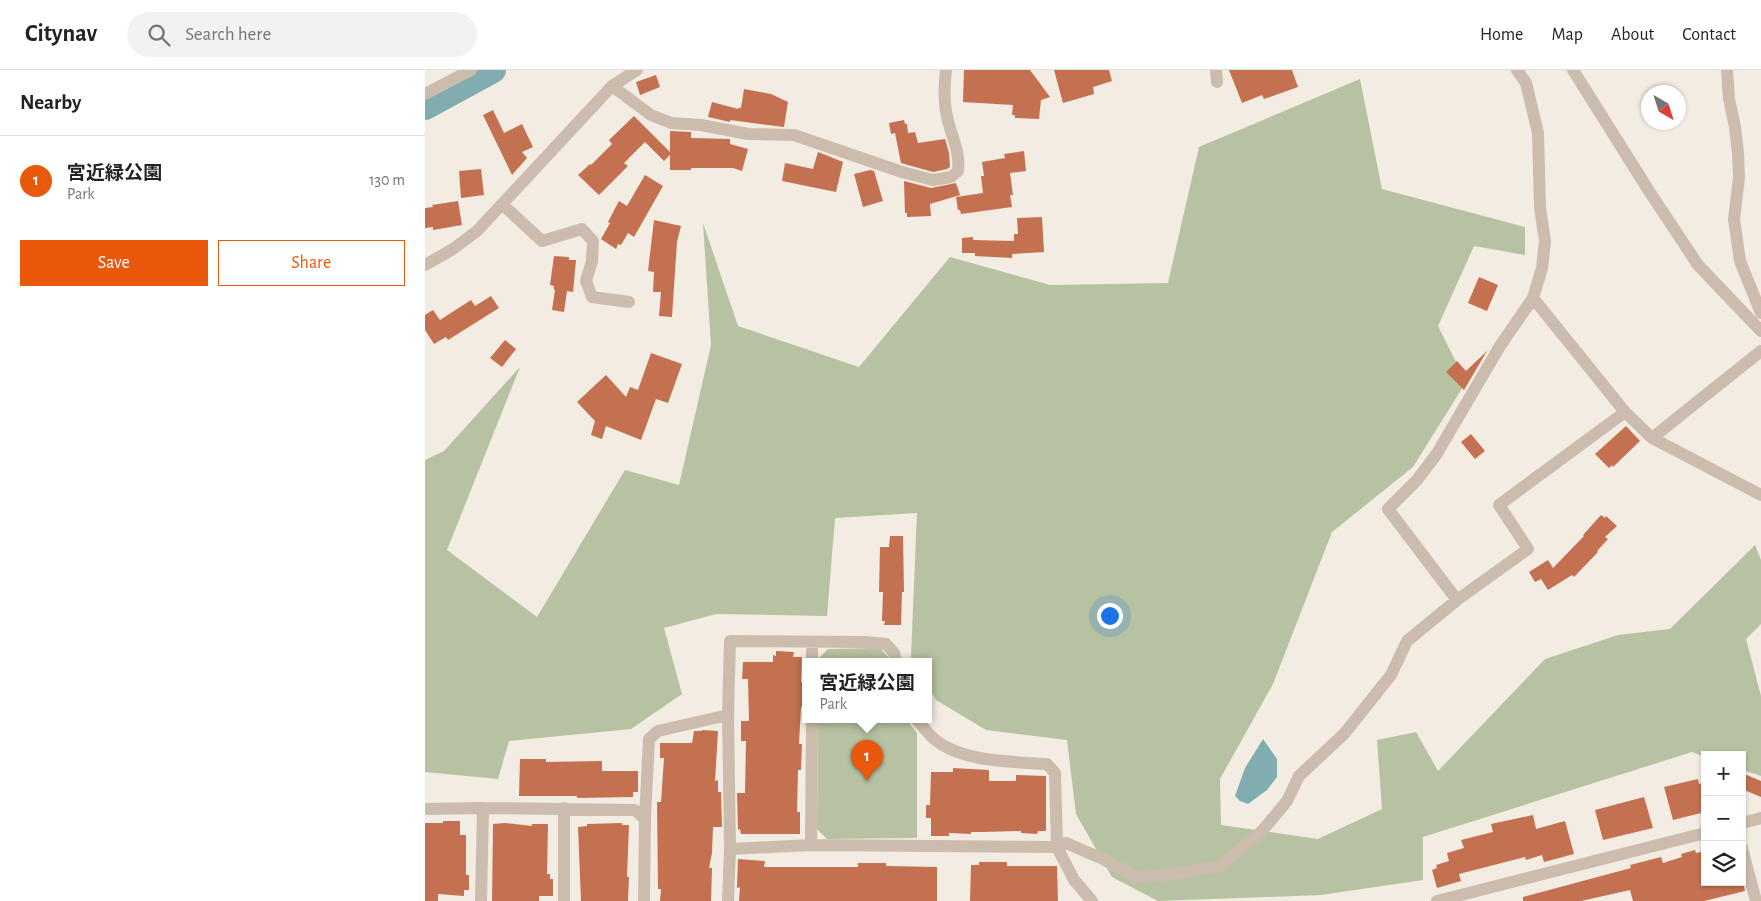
<!DOCTYPE html>
<meta charset="utf-8">
<style>
body{margin:0;font-family:"Alegreya Sans","Noto Sans JP",sans-serif;background:#f2f2f2;color:#222}
.controls{position:absolute;right:15px;bottom:15px;display:grid;overflow:hidden;border-radius:0px;box-shadow:0 1px 4px #0004}
.controls button{width:45px;height:45px;display:grid;place-items:center;padding:0;border:0;border-bottom:1px solid #e0e0e0;background:#fff;color:#222;font:25px sans-serif}
.compass{position:absolute;left:1216px;top:15px;width:45px;height:45px;border-radius:50%;background:#fff;box-shadow:0 1px 4px #0004;rotate:141deg}
.you{position:absolute;left:684px;top:545px;width:18px;height:18px;margin:-12px;border:4px solid #fff;border-radius:50%;background:#1a73e8;box-shadow:0 0 0 8px #1a73e833}
.badge{display:grid;place-items:center;width:32px;height:32px;border-radius:50%;background:#ea580c;color:#fff;font-size:16px;font-weight:700}
.pin{position:absolute;translate:-50% -41px;filter:drop-shadow(0 1px 2px #0008)}
.pin::after{content:'';position:absolute;top:26px;width:18px;height:15px;background:inherit;clip-path:polygon(0 0,100% 0,50% 100%)}
.popup{position:absolute;left:377px;top:588px;width:130px;height:65px;box-sizing:border-box;display:grid;place-content:center;border-radius:0px;background:#fff;filter:drop-shadow(0 1px 4px #0005);font-size:16px;white-space:nowrap;color:#767676}
.popup b{font-size:19px;color:#222}
.popup::after{content:'';position:absolute;left:50%;top:100%;margin-left:-10px;border:10px solid transparent;border-top-color:#fff}
.list{margin:0;padding:0;list-style:none}
h2{display:flex;justify-content:space-between;align-items:center;height:65px;margin:0;padding:0 20px;font-size:21px}
h2 small{font-size:16px;font-weight:400;color:#767676}
.list li{display:grid;grid-template-columns:32px 1fr auto;gap:15px;align-items:center;box-sizing:border-box;height:90px;padding:0 20px;border-top:1px solid #e0e0e0}
.list b{display:block;font-size:19px;white-space:nowrap}
.list p{margin:0;font-size:16px;white-space:nowrap;color:#767676}
.list em{font-size:16px;font-style:normal;color:#767676}
.actions{display:flex;gap:10px;padding:15px 20px}
.actions a{flex:1;padding:11px 0;border:1px solid #ea580c;border-radius:0px;text-align:center;font-size:18px;color:#ea580c}
.actions .main{background:#ea580c;color:#fff}
.icon{flex:none;width:28px;height:28px;fill:none;stroke:currentColor;stroke-width:2;stroke-linecap:round;stroke-linejoin:round}
.map{position:relative;flex:none;width:1336px;height:831px;overflow:hidden}
header{display:flex;align-items:center;gap:30px;box-sizing:border-box;height:70px;padding:0 25px;background:#fff;border-bottom:1px solid #e0e0e0}
header strong{font-size:24px}
nav{display:flex;gap:28px;margin-inline-start:auto;font-size:18px}
.search{width:350px;height:45px;background:#f2f2f2;display:flex;align-items:center;gap:12px;box-sizing:border-box;padding:0 18px;border-radius:28px;color:#767676;font-size:19px}
main{display:flex}
aside{flex:1;background:#fff}
.map>svg:first-child{display:block}
</style>
<header>
<strong>Citynav</strong>
<div class="search"><svg class="icon" aria-label="search" viewBox="0 0 24 24"><circle cx="10" cy="10" r="6"/><path d="M15 15l6 6"/></svg>Search here</div>
<nav><a>Home</a><a>Map</a><a>About</a><a>Contact</a></nav>
</header>
<main>
<aside>
<h2>Nearby<small></small></h2>
<ul class="list">
<li><span class="badge">1</span><div><b>宮近緑公園</b><p>Park</p></div><em>130 m</em></li>
</ul>
<div class="actions"><a class="main">Save</a><a>Share</a></div>
</aside>
<div class="map">
<svg width="1336" height="831" viewBox="0 0 1336 831">
<rect width="100%" height="100%" fill="#f3ece2"/>
<path fill="#b6c2a1" d="M 935,9 L 957,119 L 1100,157 L 1100,185 L 1049,176 L 1013,256 L 1041,312 L 988,397 L 907,462 L 848,614 L 795,709 L 796,755 L 893,769 L 957,739 L 952,670 L 991,662 L 1013,701 L 1120,589 L 1193,565 L 1245,559 L 1330,475 L 1336,490 L 1336,554 L 1321,569 L 1336,626 L 1336,706 L 1317,700 L 1317,685 L 1280,685 L 1280,687 L 1267,682 L 998,767 L 998,810 L 896,825 L 733,831 L 687,807 L 651,744 L 642,670 L 561,660 L 511,630 L 503,617 L 503,592 L 489,592 L 486,587 L 492,443 L 410,448 L 402,546 L 291,544 L 239,558 L 257,624 L 206,659 L 84,671 L 73,709 L 0,702 L 0,390 L 19,381 L 95,297 L 22,480 L 112,547 L 200,400 L 254,415 L 286,275 L 278,153 L 313,256 L 434,297 L 525,187 L 625,215 L 743,213 L 774,77 Z
M 455,578 L 465,589 L 465,592 L 394,592 L 394,588 L 403,579 Z
M 393,650 L 482,650 L 492,663 L 492,768 L 402,769 L 392,759 Z"/>
<path fill="#81acb0" d="M 838,669 L 852,689 L 852,707 L 842,720 L 823,734 L 815,731 L 810,726 L 820,698 Z"/>
<g fill="none" stroke-linecap="round" stroke-linejoin="round">
<path stroke="#81acb0" stroke-width="26" d="M 0,37 L 68,0"/>
</g>
<path fill="#c37150" d="M 539,0 L 605,0 L 625,27 L 616,30 L 614,49 L 590,48 L 590,45 L 587,45 L 588,35 L 538,32 Z
M 629,0 L 684,0 L 687,11 L 668,17 L 669,24 L 638,33 Z
M 804,0 L 867,0 L 873,17 L 839,29 L 837,25 L 817,33 Z
M 231,5 L 235,17 L 215,25 L 211,12 Z
M 319,19 L 346,24 L 363,32 L 359,57 L 305,50 L 305,52 L 283,47 L 287,32 L 313,39 L 313,38 L 316,38 Z
M 68,40 L 79,63 L 97,54 L 108,77 L 97,82 L 102,88 L 87,105 L 58,45 Z
M 209,46 L 245,82 L 245,61 L 266,62 L 266,68 L 305,69 L 305,74 L 323,79 L 317,101 L 308,98 L 266,98 L 266,100 L 245,100 L 245,85 L 239,91 L 220,72 L 199,93 L 203,96 L 174,125 L 153,105 L 165,94 L 166,95 L 187,74 L 184,70 Z
M 479,50 L 480,54 L 482,54 L 483,63 L 490,62 L 493,73 L 520,69 L 524,83 L 525,97 L 522,99 L 508,102 L 476,93 L 470,63 L 466,64 L 464,53 Z
M 599,81 L 601,101 L 585,103 L 588,125 L 585,125 L 587,137 L 536,144 L 535,140 L 533,140 L 531,127 L 558,123 L 556,106 L 559,106 L 557,92 L 580,88 L 579,84 Z
M 393,82 L 418,92 L 411,122 L 357,111 L 360,93 L 388,99 Z
M 56,99 L 59,125 L 36,128 L 34,101 Z
M 445,100 L 449,101 L 458,131 L 438,137 L 429,104 Z
M 220,105 L 238,116 L 209,167 L 203,163 L 196,175 L 193,174 L 191,179 L 176,169 L 185,153 L 183,152 L 194,131 L 202,136 Z
M 479,111 L 506,118 L 531,113 L 535,125 L 505,134 L 506,146 L 482,147 L 482,143 L 480,143 Z
M 33,131 L 37,155 L 8,160 L 8,157 L 0,158 L 0,138 L 8,137 L 7,135 Z
M 617,147 L 619,182 L 587,184 L 587,188 L 550,186 L 550,183 L 537,183 L 537,168 L 548,167 L 548,170 L 589,171 L 589,164 L 593,164 L 592,148 Z
M 229,150 L 256,156 L 252,172 L 247,247 L 234,246 L 236,222 L 228,222 L 229,202 L 223,201 Z
M 129,186 L 144,187 L 144,190 L 151,190 L 148,222 L 142,221 L 139,242 L 127,240 L 130,220 L 129,220 L 129,216 L 125,215 Z
M 1054,207 L 1073,215 L 1062,241 L 1043,233 Z
M 66,226 L 74,238 L 23,270 L 21,267 L 9,274 L 0,260 L 0,245 L 8,240 L 15,250 L 46,230 L 50,236 Z
M 80,270 L 91,279 L 77,297 L 65,288 Z
M 1062,281 L 1039,320 L 1021,302 L 1032,291 L 1041,301 Z
M 226,283 L 257,294 L 243,333 L 231,329 L 216,370 L 181,356 L 177,369 L 166,365 L 170,351 L 152,332 L 181,305 L 201,327 L 205,317 L 213,320 Z
M 1201,356 L 1215,371 L 1188,397 L 1187,395 L 1184,398 L 1170,384 Z
M 1046,364 L 1060,381 L 1050,389 L 1036,372 Z
M 1176,445 L 1180,448 L 1181,446 L 1192,456 L 1180,467 L 1183,469 L 1172,481 L 1173,482 L 1149,507 L 1147,505 L 1123,520 L 1116,509 L 1110,512 L 1104,502 L 1123,490 L 1128,498 L 1159,466 L 1158,465 Z
M 465,466 L 478,466 L 479,522 L 477,522 L 476,555 L 459,555 L 460,551 L 457,551 L 458,522 L 454,522 L 455,477 L 464,477 Z
M 351,581 L 369,582 L 368,587 L 377,587 L 376,612 L 379,612 L 378,637 L 376,637 L 374,674 L 377,674 L 376,700 L 373,700 L 372,742 L 375,742 L 375,764 L 316,764 L 315,759 L 313,760 L 312,723 L 320,723 L 321,671 L 316,671 L 316,651 L 324,651 L 323,609 L 317,609 L 318,592 L 348,592 L 348,585 L 351,586 Z
M 277,660 L 293,661 L 290,711 L 293,710 L 293,722 L 296,722 L 297,757 L 288,757 L 287,783 L 284,798 L 287,798 L 286,831 L 235,831 L 236,819 L 233,819 L 232,732 L 236,732 L 239,688 L 235,688 L 235,673 L 267,673 L 269,661 L 277,661 Z
M 95,689 L 121,689 L 121,692 L 177,691 L 177,701 L 213,701 L 213,722 L 208,722 L 208,727 L 152,728 L 152,726 L 94,726 Z
M 528,698 L 564,700 L 564,711 L 591,711 L 591,705 L 621,706 L 621,761 L 613,761 L 612,764 L 596,763 L 596,761 L 557,762 L 546,762 L 546,764 L 524,763 L 524,766 L 506,766 L 506,748 L 501,748 L 501,735 L 505,735 L 506,702 L 528,702 Z
M 1317,703 L 1336,711 L 1336,727 L 1317,719 Z
M 1273,709 L 1274,714 L 1278,713 L 1280,720 L 1280,742 L 1248,750 L 1239,717 Z
M 1219,727 L 1228,758 L 1178,770 L 1170,740 Z
M 1108,745 L 1111,759 L 1140,751 L 1149,784 L 1119,792 L 1117,785 L 1101,790 L 1100,787 L 1034,804 L 1036,811 L 1012,818 L 1007,800 L 1012,798 L 1011,795 L 1024,791 L 1022,783 L 1039,778 L 1036,770 L 1068,762 L 1066,754 Z
M 18,751 L 35,751 L 35,765 L 41,765 L 41,805 L 44,805 L 44,820 L 39,820 L 39,826 L 13,824 L 13,831 L 0,831 L 0,753 L 18,753 Z
M 80,753 L 107,756 L 107,754 L 123,754 L 122,804 L 125,804 L 125,809 L 128,809 L 128,826 L 114,826 L 114,831 L 67,831 L 68,754 Z
M 197,753 L 197,755 L 204,755 L 202,807 L 204,807 L 203,831 L 156,831 L 153,757 L 162,756 L 162,754 Z
M 1270,780 L 1271,783 L 1280,781 L 1280,812 L 1318,812 L 1320,821 L 1279,831 L 1208,831 L 1205,820 L 1156,831 L 1098,831 L 1098,827 L 1206,798 L 1205,795 L 1236,787 L 1238,793 L 1257,787 L 1256,784 Z
M 313,789 L 340,791 L 339,797 L 433,797 L 433,793 L 461,793 L 461,796 L 512,797 L 512,831 L 314,831 L 315,817 L 312,818 Z
M 554,792 L 582,792 L 582,796 L 632,796 L 633,831 L 545,831 L 546,795 L 554,795 Z"/>
<g fill="none" stroke-linecap="round" stroke-linejoin="round">
<path stroke="#ccbcad" stroke-width="12" d="M 791,0 L 792,12
M 1148,0 L 1224,121 L 1273,195 L 1336,261
M 1302,0 L 1304,29 L 1310,57 L 1313,83 L 1314,108 L 1309,149 L 1315,191 L 1336,243
M 187,16 L 226,45 L 246,53 L 276,55 L 323,64 L 369,65 L 477,102 L 508,110 L 526,107 L 533,101 C 535,82 528,70 523,51 C 519,36 519,16 521,0
M 0,24 L 46,0
M 77,134 L 117,171 L 157,159 L 168,171 L 167,191 L 161,211 L 167,227 L 204,232
M 0,195 L 28,179 L 52,161 L 187,16 L 212,0
M 1108,228 L 1200,342 L 1227,368 L 1336,425
M 1227,368 L 1336,281
M 1032,530 L 963,439 L 992,410 L 1011,385 L 1075,276 L 1108,228 L 1117,198 L 1120,171 L 1115,138 L 1113,63 L 1101,13 L 1092,0
M 387,592 L 387,572
M 303,645 L 305,779 L 303,831
M 492,650 C 497,656 502,662 507,667 C 533,692 588,692 622,694 L 630,703 L 632,777 L 649,810 L 667,831
M 0,739 L 58,738 L 210,740 L 220,749 L 219,831
M 220,749 L 224,669 L 233,661 L 303,645 L 305,571 L 441,572 L 461,574 L 469,583 L 471,592
M 1317,753 L 1336,748
M 386,775 L 387,650
M 1317,778 L 1331,831
M 305,779 L 386,775 L 632,777 L 641,773 L 678,789 L 711,807 L 757,803 L 795,796 L 837,761 L 862,731 L 874,706 L 919,664 L 966,605 L 982,571 L 1032,530 L 1103,479 L 1074,435 L 1200,342
M 56,831 L 58,738
M 139,831 L 139,738
M 1012,831 L 1280,763"/>
</g>
</svg>
<div class="controls">
<button>+</button>
<button>−</button>
<button><svg class="icon" aria-label="layers" viewBox="0 0 24 24"><path d="M12 4l9 5-9 5-9-5zM3 14l9 5 9-5"/></svg></button>
</div>
<svg class="compass" viewBox="-18 -18 36 36"><path d="M0-13l5 13h-10z" fill="#e53935"/><path d="M0 13l5-13h-10z" fill="#767676"/></svg>
<div class="you"></div>
<div class="pin badge" style="left:442px;top:711px">1</div>
<div class="popup"><b>宮近緑公園</b>Park</div>
</div>
</main>
